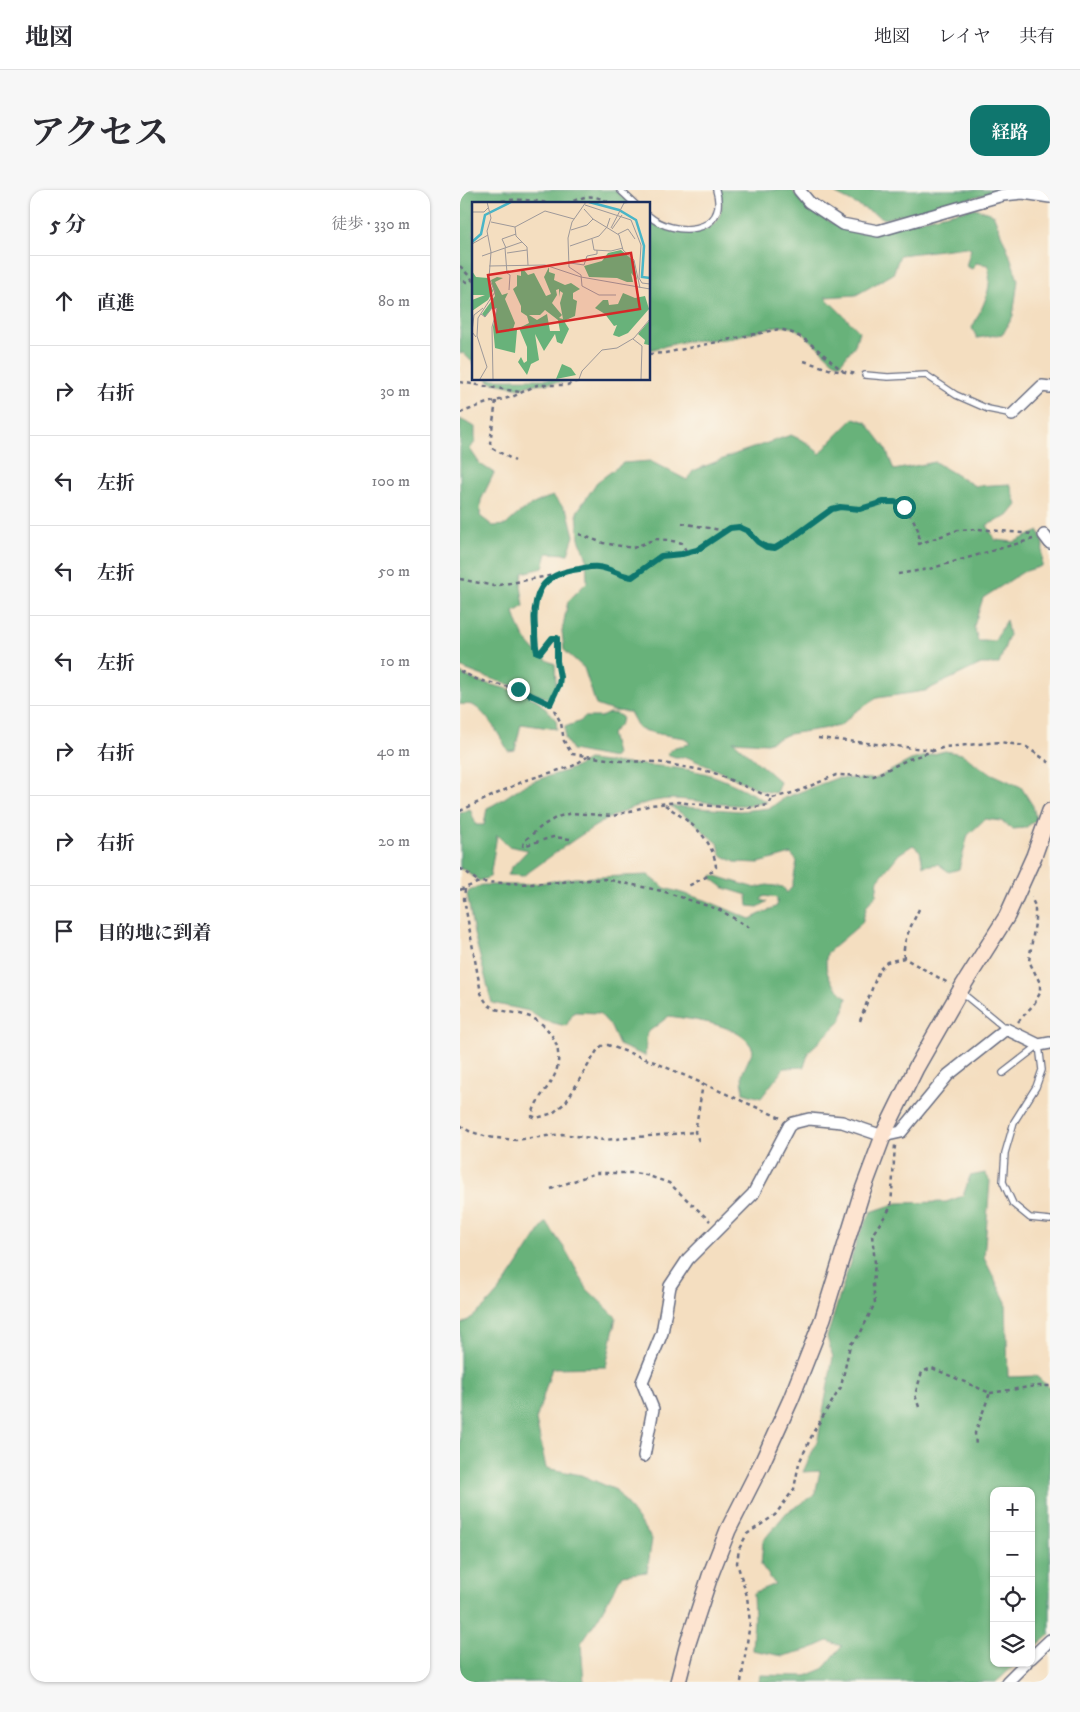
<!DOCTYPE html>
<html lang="ja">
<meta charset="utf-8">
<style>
body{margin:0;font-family:"IM FELL DW Pica","Noto Serif JP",serif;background:#f7f7f7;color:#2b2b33}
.controls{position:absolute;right:15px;bottom:15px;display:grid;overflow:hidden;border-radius:10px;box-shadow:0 1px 4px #0004}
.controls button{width:45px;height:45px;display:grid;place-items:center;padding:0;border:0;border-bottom:1px solid #e1e1e2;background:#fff;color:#2b2b33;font:25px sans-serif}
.stop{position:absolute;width:15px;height:15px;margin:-11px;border:4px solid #0f766e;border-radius:50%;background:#fff}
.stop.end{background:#0f766e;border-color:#fff;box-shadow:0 1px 5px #0008}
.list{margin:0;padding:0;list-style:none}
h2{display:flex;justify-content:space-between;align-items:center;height:65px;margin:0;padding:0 20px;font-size:21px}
h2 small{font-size:16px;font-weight:400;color:#7c7c81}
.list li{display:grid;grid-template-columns:32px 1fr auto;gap:15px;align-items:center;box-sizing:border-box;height:90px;padding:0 20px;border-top:1px solid #e1e1e2}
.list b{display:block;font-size:19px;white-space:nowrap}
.list em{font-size:16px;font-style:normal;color:#7c7c81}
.icon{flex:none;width:28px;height:28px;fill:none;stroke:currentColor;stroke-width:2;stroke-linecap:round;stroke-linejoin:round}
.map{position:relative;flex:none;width:590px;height:1492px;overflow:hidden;border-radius:15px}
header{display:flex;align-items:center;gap:30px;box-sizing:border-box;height:70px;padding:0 25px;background:#fff;border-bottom:1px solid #e1e1e2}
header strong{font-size:24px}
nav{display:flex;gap:28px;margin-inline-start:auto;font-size:18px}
.intro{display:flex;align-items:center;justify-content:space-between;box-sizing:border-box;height:120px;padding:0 30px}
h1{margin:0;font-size:35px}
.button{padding:12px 22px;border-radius:15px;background:#0f766e;color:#fff;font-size:18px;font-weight:700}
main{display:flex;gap:30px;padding:0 30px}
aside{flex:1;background:#fff;border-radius:15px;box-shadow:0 1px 4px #0004}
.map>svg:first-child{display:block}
</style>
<header>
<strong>地図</strong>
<nav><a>地図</a><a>レイヤ</a><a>共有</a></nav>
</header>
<div class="intro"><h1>アクセス</h1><a class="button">経路</a></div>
<main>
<aside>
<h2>5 分<small>徒歩 · 330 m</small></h2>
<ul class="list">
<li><svg class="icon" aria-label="ahead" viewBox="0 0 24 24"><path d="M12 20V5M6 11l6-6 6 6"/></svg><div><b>直進</b></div><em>80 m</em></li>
<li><svg class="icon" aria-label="right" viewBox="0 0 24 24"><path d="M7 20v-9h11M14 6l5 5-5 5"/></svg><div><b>右折</b></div><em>30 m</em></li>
<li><svg class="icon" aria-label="left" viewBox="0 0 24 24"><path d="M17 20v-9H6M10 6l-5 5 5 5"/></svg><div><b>左折</b></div><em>100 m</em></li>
<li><svg class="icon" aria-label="left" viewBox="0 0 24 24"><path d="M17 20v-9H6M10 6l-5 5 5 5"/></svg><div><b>左折</b></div><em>50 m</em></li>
<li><svg class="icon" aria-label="left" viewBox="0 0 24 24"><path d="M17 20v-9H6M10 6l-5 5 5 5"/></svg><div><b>左折</b></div><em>10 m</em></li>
<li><svg class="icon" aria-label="right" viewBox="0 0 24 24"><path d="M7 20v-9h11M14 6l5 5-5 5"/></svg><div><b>右折</b></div><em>40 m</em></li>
<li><svg class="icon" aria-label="right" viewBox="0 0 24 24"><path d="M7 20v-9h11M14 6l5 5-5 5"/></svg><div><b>右折</b></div><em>20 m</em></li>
<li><svg class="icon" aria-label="arrive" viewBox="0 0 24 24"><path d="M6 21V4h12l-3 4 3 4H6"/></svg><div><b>目的地に到着</b></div></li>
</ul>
</aside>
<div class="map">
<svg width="590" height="1492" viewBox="0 0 590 1492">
<rect width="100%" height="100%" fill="#fbf7ec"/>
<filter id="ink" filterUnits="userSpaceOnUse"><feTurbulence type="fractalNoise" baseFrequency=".02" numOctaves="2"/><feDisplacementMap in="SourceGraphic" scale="10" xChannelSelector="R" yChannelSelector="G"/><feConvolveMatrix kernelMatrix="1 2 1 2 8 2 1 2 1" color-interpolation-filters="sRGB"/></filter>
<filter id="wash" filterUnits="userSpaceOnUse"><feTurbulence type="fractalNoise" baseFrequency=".0096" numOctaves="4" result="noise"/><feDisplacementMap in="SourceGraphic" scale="20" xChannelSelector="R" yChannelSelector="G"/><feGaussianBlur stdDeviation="1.12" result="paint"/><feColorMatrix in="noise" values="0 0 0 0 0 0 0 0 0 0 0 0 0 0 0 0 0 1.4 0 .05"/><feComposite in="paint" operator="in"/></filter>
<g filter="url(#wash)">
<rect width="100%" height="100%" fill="#f4dec0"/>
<path fill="#68b27a" stroke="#42706c" d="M 0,0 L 155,0 L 170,14 L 14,14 L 14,174 L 3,163 L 0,164 Z
M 259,0 L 332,0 L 342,13 L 372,33 L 400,43 L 515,18 L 533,24 L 549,63 L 558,90 L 553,126 L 543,144 L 517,148 L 512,138 C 523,115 533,101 528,75 L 516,73 L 512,79 L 506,76 L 511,59 L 506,57 L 440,65 L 433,84 L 396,105 L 365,107 L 399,141 L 395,155 L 380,174 L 373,171 L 342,142 L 331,137 L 317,136 L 266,149 L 226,151 L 189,160 L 189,30 C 216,52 274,48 259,0 Z
M 372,0 L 543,0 L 425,29 L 376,4 Z
M 27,189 L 112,189 L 105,192 L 75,194 L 60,198 L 30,192 Z
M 394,228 L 406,232 L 425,257 L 434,280 L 475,272 L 515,296 L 550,294 L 557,315 L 548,326 L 527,335 L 535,350 L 554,352 L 579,341 L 583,354 L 582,376 L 563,382 L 523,408 L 514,436 L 518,451 L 535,451 L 546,430 L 549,445 L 539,474 L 521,474 L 465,501 L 417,508 L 395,522 L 380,536 L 329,544 L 307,553 L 273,551 L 320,592 L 316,603 L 303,601 L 227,567 L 215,567 L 207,564 L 215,557 L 230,554 L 225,548 L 199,544 L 179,539 L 170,522 L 153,521 L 136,515 L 124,478 L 104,460 L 102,441 L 108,411 L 127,392 L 126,366 L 119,349 L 117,322 L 137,292 L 163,273 L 190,271 L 227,290 L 233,281 L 278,263 L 331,245 L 346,252 L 360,264 L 372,250 Z
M 0,229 L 15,237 L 15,252 L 10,259 L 20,274 L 34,283 L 21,310 L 20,326 L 33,336 L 46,335 C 61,320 72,313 93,306 L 108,322 L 114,346 L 108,364 L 87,363 L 83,378 L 63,383 L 61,396 L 64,416 L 54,422 C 60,445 73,465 95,474 L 96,494 L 89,509 C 60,496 29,490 0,477 Z
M 0,483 L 16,491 L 56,501 L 77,510 L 96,530 L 97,539 L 61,534 L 55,560 L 48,561 C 42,549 25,520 12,515 C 9,514 4,515 0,514 Z
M 149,523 L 157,524 L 162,527 L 161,533 L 151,544 L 156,564 L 153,568 L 112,560 L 105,549 L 105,537 L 121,531 L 124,527 L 141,527 Z
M 485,561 L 502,564 L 526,581 L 561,597 L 573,616 L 576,630 L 565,638 L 553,639 L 541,631 L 525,629 L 508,645 L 499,679 L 489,682 L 478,674 L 463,676 L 460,661 L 453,655 L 439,664 L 418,690 L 416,705 L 407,715 L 402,733 L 367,763 C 363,786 372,793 387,808 L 381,831 L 349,861 L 344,877 L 324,878 L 301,908 L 283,903 L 282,884 L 293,860 C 283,834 233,830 209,826 L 187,843 L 185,866 L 159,855 L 150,835 L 139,823 L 114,822 L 106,836 L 82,830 L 69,821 L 32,813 L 14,744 L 7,704 L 10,700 L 22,695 L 65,695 L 114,688 L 188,685 L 205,698 L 245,710 L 290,729 L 317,716 L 317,708 L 304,706 L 301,710 L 307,712 L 298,717 L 288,716 L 287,705 L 264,698 L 251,688 L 253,685 L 295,698 L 307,695 L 323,697 L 327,703 L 332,697 L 337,671 L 331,664 L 299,673 L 275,672 L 261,665 L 258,653 L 247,645 L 234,632 L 210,616 L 280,621 L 310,618 L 324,608 L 377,588 L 415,589 L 451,570 Z
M 128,570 C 166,575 206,574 244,583 C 266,589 287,601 307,612 C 275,620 245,610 213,609 C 161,609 104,658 63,686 L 48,685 L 51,678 L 68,660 L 48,656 L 37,645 L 30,687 L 19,691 L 5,680 L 0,679 L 0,623 L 10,619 L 16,635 L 24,635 L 27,618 C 43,611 56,598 72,592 C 91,584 111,582 128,570 Z
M 525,983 L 530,991 L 524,1068 L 546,1112 L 548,1187 L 576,1186 L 590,1198 L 590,1444 L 571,1461 L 571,1301 L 534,1301 L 534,1473 L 557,1473 L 536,1492 L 299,1492 L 300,1485 L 346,1486 L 363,1479 L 382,1456 L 368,1451 L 350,1459 L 323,1466 L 292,1460 L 294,1429 L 293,1403 L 315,1394 L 301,1375 L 303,1351 L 326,1323 L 355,1305 L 360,1281 L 343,1282 L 358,1249 L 373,1167 L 367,1147 L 398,1047 L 411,1022 L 437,1013 L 486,1012 L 503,1006 L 510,986 Z
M 86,1032 L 105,1059 L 127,1099 L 156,1127 L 146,1177 L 92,1178 L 76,1230 L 86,1278 L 121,1285 L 156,1300 L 192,1349 L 187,1382 L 162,1385 L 138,1428 L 121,1453 L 124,1492 L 0,1492 L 0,1135 C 40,1113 60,1067 86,1032 Z"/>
</g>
<g filter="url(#ink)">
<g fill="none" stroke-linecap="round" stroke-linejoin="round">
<g stroke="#676c80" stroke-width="8">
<path id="lane" d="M 160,0 L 175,14
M 189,26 C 213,47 270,45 256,0
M 405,185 L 428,187 L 466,185 L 496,205 L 528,219 L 553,224
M 501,802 L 546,839
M 579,855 L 582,880 L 576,897 L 554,932 L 545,963 L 543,992 L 553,1014 L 570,1028 L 590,1030
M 543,883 L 579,855"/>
</g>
<g stroke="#676c80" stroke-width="14">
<path id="street" d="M 339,0 L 349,12 L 382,34 L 418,41 L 543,5 L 563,3 L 590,7
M 552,225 L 582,196 L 590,197
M 584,345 L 590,353
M 184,1266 L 193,1219 L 182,1192 L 202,1143 L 210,1096 L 228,1069 L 293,1004 L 329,936 L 333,933 L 349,929 L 382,932 L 423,946 L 441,942 L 488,885 L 546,839 L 579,855 L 590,853
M 571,1468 L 590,1450
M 547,1492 L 566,1473"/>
</g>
<g stroke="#676c80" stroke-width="18">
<path id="secondary" d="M 218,1492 L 228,1453 L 250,1386 L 268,1340 L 302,1273 L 331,1209 L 363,1128 L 401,1005 L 425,941 L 456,878 L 504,794 L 547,726 L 574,666 L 590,621"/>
</g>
<path stroke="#676c80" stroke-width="2.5" stroke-dasharray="4 4" stroke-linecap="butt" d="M 26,13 C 53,9 65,8 92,14
M 106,14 C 130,4 130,4 154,14
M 0,76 L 12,89 L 12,91 L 7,92 L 0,90
M 189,164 L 205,163 L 319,139 C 346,144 362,165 383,181
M 344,171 L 372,180 L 398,184
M 0,192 L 60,202
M 36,211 L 30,253 L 32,258 L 55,271
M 0,223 L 27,213 L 52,207 L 77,195 L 107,195 L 123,189
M 222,333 L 265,341
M 119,344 L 143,353 L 173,358 L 195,349 L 208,350 L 222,353 L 227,363
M 438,384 L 469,379 L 573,349
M 0,389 L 34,396 L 94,385
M 0,481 L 18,490 L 59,499 L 91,514 L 101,533 L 104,551 L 112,564 L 161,571 L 197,572 L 252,582 L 312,608 L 336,602 L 376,585 L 414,586 L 449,569 L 485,557 L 540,552 L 565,556 L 590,573
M 91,514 L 99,495 L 100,487 L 97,471 L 97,448 L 92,448 L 80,463 L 77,462 L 73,420 L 77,405 L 85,392 L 106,380 L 128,378 L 140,377 L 164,386 L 172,387 L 201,366 L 221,364 L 237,360 L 270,338 L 279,337 L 288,341 L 298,352 L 306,357 L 315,358 L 332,348 L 372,319 L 380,317 L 400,319 L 423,312 L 435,312 L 444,317 L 454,331 L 459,342 L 459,354 L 498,340 L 518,339 L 573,344
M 358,548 L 474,560
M 205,615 C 228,631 253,646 256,677 L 246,687 L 228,696
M 0,621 L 66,590 L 113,576 L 127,567
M 110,649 L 93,647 L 63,656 L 64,651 L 82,636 L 97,627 L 112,623 L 153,626 L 191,615 L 218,612 L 279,619 L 309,615 L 312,608
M 0,679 L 4,680 L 19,692
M 5,699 L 4,709 L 21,803 C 24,809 26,814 33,818 C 43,822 56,822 67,826 C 82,830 97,847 98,863 C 101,893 77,901 72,926 L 77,928 L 93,923 L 106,912 L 138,859 L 143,855 L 148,855 L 194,872 L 323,929
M 0,700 L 19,692 L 71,694 L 145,689 L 202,701 L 260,720 L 290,738
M 444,768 C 442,750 452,735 459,719
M 400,831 L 419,780 L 427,772 L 444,768 L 490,794
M 558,832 L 574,814 L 580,803 L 580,793 L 569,771 L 575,733 L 575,716 L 571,707
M 0,935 L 9,941 L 27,947 L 56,950 L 102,944 L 144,950 L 235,942
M 239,951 L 235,942 L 243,894
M 91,999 L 136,983 L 173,983 L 186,985 L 209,993 L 250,1031
M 530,1203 L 576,1196 L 590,1196
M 459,1217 L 455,1205 L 462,1182 L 472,1178 L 530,1203 L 515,1243 L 516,1256
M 281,1492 L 290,1433 L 287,1406 L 277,1373 L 279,1359 L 287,1344 L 315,1325 L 334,1299 L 339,1273 L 354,1241 L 381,1197 L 390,1155 L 400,1144 L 415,1113 L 413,1095 L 415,1073 L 412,1045 L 431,1017 L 435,955"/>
<use href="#lane" stroke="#fff" stroke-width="5.5"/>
<use href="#street" stroke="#fff" stroke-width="11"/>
<use href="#secondary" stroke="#fde4d0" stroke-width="15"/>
</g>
</g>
<g fill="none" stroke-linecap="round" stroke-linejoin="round" filter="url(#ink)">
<path stroke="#0f766e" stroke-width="6" d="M 58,499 L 90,514 L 99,495 L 100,487 L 97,471 L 97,448 L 92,448 L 80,463 L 77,462 C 75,454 75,446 75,439 C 72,403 81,384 119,379 C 125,378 132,376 138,377 C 150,378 160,386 172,387 L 201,366 L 222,364 L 237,360 L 270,338 L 279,337 L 288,341 L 298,352 L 306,357 L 315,358 L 332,348 L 372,319 L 380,317 L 400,319 L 423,312 L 435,312 L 444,317"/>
</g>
<g transform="translate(12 12)">
<rect width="178" height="178" fill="#f4dec0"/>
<path d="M 149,48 L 162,59 L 165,78 L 159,71 L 161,80 L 155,80 L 145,76 L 117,75 L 112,64 L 130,59 L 136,51 ZM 77,65 L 77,70 L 83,72 L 82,78 L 93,83 L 99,81 L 108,87 L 101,91 L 101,97 L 105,99 L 103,114 L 92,119 L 97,127 L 90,142 L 85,140 L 83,132 L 72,149 L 63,132 L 67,158 L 59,162 L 55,173 L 46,160 L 49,155 L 52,161 L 55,159 L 55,145 L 47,126 L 57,121 L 55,114 L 49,110 L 49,104 L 41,87 L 45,84 L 45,73 L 49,74 L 49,69 L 52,68 L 56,73 L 62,71 L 74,94 L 79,92 L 72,75 ZM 87,87 L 87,95 L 88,89 L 91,91 L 88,101 L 91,117 L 87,116 L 90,113 L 80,101 L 85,93 L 84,88 ZM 73,108 L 86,118 L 88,129 L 78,129 L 75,112 L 65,118 L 57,113 L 68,113 ZM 0,69 L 4,75 L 16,76 L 21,89 L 16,98 L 0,109 L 0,98 L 13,93 L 0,93 ZM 25,75 L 31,76 L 23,80 L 30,93 L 36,91 L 33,97 L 43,121 L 41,127 L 45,128 L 43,151 L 23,146 L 21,125 L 25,106 L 20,106 L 13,115 L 10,112 L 23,94 L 19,78 ZM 151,91 L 163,96 L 173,94 L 177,107 L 156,131 L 147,135 L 141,133 L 145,123 L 142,124 L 133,112 L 123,106 L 131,98 L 136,98 L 137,103 L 146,102 ZM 177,119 L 177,143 L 172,142 L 173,138 L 166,132 ZM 90,162 L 99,166 L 104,173 L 84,177 Z" fill="#68b27a" fill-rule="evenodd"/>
<path fill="none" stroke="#49b5c7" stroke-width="2.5" d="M 117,0 L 147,8 L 164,18 L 172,44 L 170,75 L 178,76M 0,40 L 9,32 L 13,13 L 39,0"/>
<path fill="none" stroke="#9d9899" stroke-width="1" d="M 114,0 L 100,20 L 96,36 L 97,65 L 109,73 L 110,84 L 127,93 L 144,93M 113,3 L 159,18 L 169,43 L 167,76 L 170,81 L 178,82M 112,7 L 121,17 L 147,33 L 151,48 L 162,58 L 168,86M 0,10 L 12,10 L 16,6M 19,20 L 43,25M 43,25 L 73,9 L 102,17M 43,25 L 44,34 L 55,45 L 56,63M 139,26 L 152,1 L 160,0M 140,27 L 150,13M 99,28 L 115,23 L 121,17M 146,32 L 156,27 L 163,37M 120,37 L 122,48 L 139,49 L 151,46M 0,42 L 16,33M 98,44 L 127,34 L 135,25 L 138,16M 33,46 L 35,71 L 38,73M 34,46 L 30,37 L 44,32M 35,51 L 55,48M 10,54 L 50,40M 98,61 L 112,63 L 115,54 L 125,52 L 125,48M 17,64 L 73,63 L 109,75 L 178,87M 37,88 L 38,73M 9,112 L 13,115 L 20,106 L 25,107 L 20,125 L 21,177M 4,135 L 0,130 L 2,113 L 11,106M 161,137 L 170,144 L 169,177M 8,177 L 15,165 L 5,134 L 6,116 L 23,90 L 17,76 L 19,50 L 15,29 L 19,16 L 15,0M 107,177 L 110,169 L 130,148 L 145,146 L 162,136 L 178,117"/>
<path fill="#d62828" fill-opacity="0.15" stroke="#d62828" stroke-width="2.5" d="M 159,51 L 168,107 L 25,130 L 16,73 Z"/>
<rect width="178" height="178" fill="none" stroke="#1b2f5e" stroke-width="2.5"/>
</g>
</svg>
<div class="controls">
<button>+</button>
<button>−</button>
<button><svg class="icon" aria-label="locate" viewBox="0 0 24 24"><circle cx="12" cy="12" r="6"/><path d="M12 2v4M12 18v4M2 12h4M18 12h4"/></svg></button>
<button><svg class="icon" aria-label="layers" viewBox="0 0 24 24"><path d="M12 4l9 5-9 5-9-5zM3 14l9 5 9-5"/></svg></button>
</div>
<div class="stop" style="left:444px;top:317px"></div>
<div class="stop end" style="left:58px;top:499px"></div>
</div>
</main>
